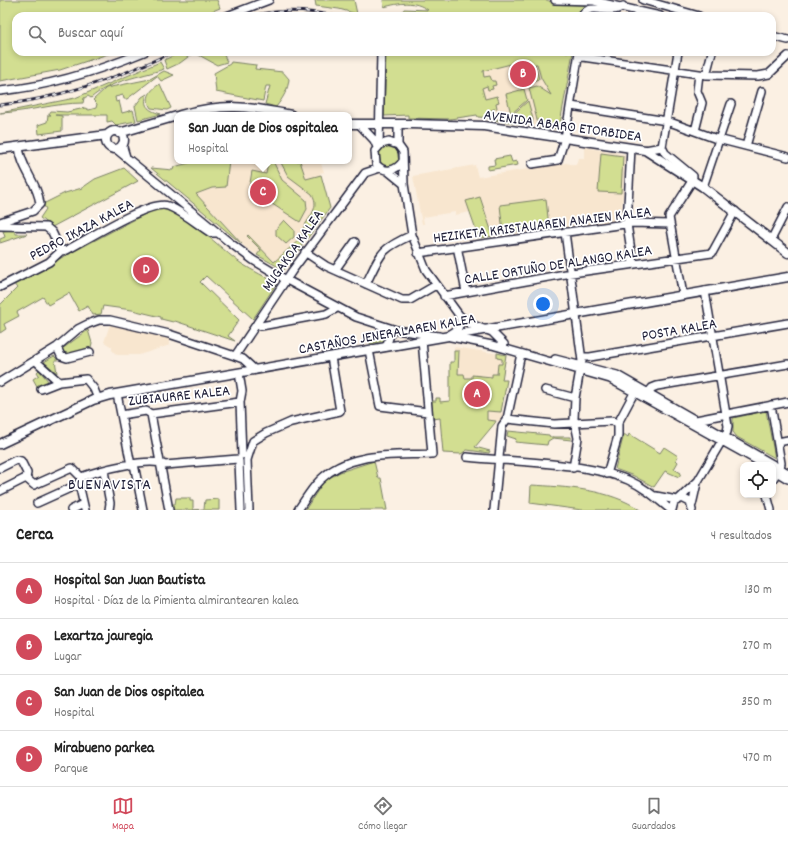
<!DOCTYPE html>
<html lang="es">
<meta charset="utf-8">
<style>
body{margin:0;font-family:Dekko,sans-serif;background:#f2f2f2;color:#222}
.controls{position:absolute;right:12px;bottom:12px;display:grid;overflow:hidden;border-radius:8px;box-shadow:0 2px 6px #0003}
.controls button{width:36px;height:36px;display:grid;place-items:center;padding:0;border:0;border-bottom:1px solid #e0e0e0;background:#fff;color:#222;font:20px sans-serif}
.you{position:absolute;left:543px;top:304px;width:14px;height:14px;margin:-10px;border:3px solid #fff;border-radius:50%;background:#1a73e8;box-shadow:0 0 0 6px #1a73e833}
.badge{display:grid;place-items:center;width:26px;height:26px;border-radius:50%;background:#d1495b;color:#fff;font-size:13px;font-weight:700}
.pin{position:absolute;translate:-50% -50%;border:2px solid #fff;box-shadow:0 1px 4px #0006}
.popup{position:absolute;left:174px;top:112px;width:178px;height:52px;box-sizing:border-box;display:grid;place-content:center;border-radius:8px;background:#fff;filter:drop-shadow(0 1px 3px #0005);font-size:13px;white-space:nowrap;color:#767676}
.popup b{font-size:15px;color:#222}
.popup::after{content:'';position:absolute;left:50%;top:100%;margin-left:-8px;border:8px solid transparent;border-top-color:#fff}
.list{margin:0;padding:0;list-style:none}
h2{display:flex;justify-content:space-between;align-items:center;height:52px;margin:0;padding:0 16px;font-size:17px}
h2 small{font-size:13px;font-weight:400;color:#767676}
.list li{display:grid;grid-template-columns:26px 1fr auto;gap:12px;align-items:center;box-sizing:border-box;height:56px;padding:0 16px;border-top:1px solid #e0e0e0}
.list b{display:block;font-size:15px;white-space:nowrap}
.list p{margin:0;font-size:13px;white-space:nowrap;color:#767676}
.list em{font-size:13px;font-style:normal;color:#767676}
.icon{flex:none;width:22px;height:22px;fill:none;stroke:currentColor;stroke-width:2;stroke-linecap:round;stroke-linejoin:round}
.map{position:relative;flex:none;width:788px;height:510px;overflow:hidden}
.search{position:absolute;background:#fff;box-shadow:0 2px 6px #0003;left:12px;right:12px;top:12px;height:44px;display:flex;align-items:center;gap:10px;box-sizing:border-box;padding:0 14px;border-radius:12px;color:#767676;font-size:15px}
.sheet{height:276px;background:#fff}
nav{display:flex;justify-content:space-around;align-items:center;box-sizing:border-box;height:56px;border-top:1px solid #e0e0e0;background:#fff;font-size:11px;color:#767676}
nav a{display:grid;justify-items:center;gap:2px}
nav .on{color:#d1495b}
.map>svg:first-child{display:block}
</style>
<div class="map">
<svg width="788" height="510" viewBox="0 0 788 510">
<rect width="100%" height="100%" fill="#fbf0e3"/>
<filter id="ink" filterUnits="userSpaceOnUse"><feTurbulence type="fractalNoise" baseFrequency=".025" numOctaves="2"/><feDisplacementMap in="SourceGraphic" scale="8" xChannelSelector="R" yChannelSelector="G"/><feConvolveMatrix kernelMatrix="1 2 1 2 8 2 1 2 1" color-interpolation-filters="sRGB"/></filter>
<g filter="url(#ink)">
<path fill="#f8e6cf" d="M 514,56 L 559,59 L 559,129 L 490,119 L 477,73 L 511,64 Z
M 584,147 L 623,154 L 625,157 L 621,220 L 479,238 L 470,212 L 455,215 L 455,212 L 423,217 L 424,224 L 422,224 L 413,176 L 475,165 L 478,177 L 566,163 L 576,165 L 578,158 L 584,158 Z
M 229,161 L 320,161 L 324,172 L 320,173 L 330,208 L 284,270 L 246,248 L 196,194 L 212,188 L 226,187 Z
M 110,324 L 162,336 L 170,339 L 170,345 L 139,355 L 117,355 L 112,350 L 112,347 L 104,342 Z
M 454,347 L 506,355 L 502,380 L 507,380 L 501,412 L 504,413 L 503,417 L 499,421 L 496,421 L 465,453 L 461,454 L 443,453 L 440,418 L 433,419 L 431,401 L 450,401 L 450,362 L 454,362 Z"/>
<path fill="#d2de91" stroke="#7a8066" d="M 0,0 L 217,0 L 220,8 L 200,16 L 16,16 L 16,52 L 114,52 L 60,70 L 0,81 Z
M 315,0 L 354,0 L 357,14 L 339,9 L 316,6 Z
M 383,0 L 547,0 L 556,4 L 588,5 L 580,10 L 578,16 L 393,16 L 403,11 L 404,9 L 428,10 C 414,0 400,3 384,7 Z
M 181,52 L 201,52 L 192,54 L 180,63 L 167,69 L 164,60 Z
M 216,52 L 229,52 L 224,55 L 227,62 L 217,65 L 197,54 Z
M 386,52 L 573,52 L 559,129 L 537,126 L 537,120 L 529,88 L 537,86 L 551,95 L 541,78 L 537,64 L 535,64 L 539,79 L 529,82 L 528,79 L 536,76 L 533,64 L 526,66 L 511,64 L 483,71 L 484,77 L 490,76 L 492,81 L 495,81 L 496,85 L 492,86 L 493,89 L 488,90 L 487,86 L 482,88 L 485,99 L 497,96 L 499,102 L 496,103 L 497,108 L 491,110 L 493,118 L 478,117 L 477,115 L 450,119 L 408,118 L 408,115 L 384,116 Z
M 160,62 L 164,69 C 140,77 111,80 91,98 L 88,96 L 84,98 L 83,103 C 55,103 28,112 0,113 L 75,98 Z
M 231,62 L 256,65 L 255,69 L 283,72 L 289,79 C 288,90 283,98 276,107 L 265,104 L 270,86 L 266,86 L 263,101 L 216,92 L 214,73 L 230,64 Z
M 164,71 L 174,75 L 161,81 L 157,76 L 127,99 L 124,99 L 123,95 L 115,97 L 116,102 L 119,101 L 122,113 L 133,110 L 136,121 L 116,125 L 112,121 L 107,122 L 107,115 L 55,115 L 62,116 L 62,131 L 39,134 L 38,125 L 47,122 L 48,115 L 51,115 L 49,114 L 51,111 L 67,112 L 85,108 L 89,110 L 96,108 L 97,104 L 93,100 L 106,88 L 150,79 Z
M 160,84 L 171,108 L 167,110 L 151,108 C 144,98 151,89 160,84 Z
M 524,89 L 527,100 L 511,114 L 506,94 Z
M 147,94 C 142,107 150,111 161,114 L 138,120 L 135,106 L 142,97 Z
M 528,101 L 533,119 L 532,125 L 495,120 L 512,115 Z
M 384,145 L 394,146 L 397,150 L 399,162 L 393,168 L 382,166 L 378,153 Z
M 601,153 L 623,156 L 621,193 L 598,192 Z
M 510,156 L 512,162 L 517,161 L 518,165 L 488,170 L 488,166 L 495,165 L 494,159 Z
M 196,161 L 229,161 L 226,187 L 212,188 L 196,194 L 242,244 L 151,168 L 173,170 L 174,167 Z
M 273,161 L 282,180 L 306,200 L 307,209 L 300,222 L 249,189 L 252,171 L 266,174 L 268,162 Z
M 280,161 L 300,161 L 306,179 L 321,175 L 330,208 L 307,239 L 302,235 L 302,231 C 307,218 321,209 312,194 L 288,176 Z
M 124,168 L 138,181 L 52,227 L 40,218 L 46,209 L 43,204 L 65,193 L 82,188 L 95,179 Z
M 480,197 L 493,236 L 479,238 L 466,201 Z
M 546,199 L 549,227 L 503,233 L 500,205 Z
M 160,209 C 186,211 220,249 242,264 C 253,271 266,277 277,283 L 253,319 L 206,276 L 200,282 L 239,320 L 228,336 L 235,341 L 175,321 L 173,322 L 161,319 L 161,317 L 132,310 L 103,306 L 101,314 L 93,315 L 88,306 L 79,311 L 69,293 L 48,305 L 43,297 L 17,312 L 19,316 L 4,324 L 6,329 L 0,333 L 0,305 L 17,288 L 13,283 L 149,212 Z
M 284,220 L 294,230 L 294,237 L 286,244 L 276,235 L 276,229 Z
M 14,230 L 16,234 L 27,234 L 0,243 L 0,239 L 5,237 L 3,231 Z
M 248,235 L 274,262 L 299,240 L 302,246 L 284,270 L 257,255 L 261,250 L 247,236 Z
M 88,330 L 92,343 L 91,347 L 67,355 L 63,351 L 62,349 Z
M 370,332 L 383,334 L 385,337 L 384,341 L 370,344 Z
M 454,351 L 459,351 L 458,374 L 464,374 L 465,378 L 472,378 L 472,375 L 492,377 L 492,374 L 497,374 L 498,364 L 502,364 L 502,359 L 497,358 L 497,353 L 506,355 L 502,380 L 507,380 L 501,412 L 487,411 L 487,420 L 496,421 L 495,423 L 475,447 L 490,451 L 489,453 L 467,450 L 461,454 L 443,453 L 440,418 L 433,419 L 431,401 L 436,401 L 436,398 L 440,398 L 440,402 L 450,401 L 450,362 L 454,362 Z
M 54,356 L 58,360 L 55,360 L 57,373 L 44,362 Z
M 39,370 L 49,382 L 49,383 L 38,388 L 33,379 L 39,375 L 37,372 Z
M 766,411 L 775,458 L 737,437 L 733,432 L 733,418 Z
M 508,431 L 549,435 L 550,437 L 571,437 L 571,440 L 553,438 L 548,441 L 547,445 L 515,442 L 516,439 L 507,436 Z
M 624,434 L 628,437 L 629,434 L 660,453 L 664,447 L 678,456 L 676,460 L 678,462 L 674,469 L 681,473 L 679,477 L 665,471 L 654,487 L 634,476 L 615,469 Z
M 374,461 L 378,478 L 381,478 L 387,510 L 305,510 L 324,481 L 340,472 Z
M 531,485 C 566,487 610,489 640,510 L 582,510 L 530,503 Z
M 176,498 L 190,498 L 190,501 L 193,501 L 193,510 L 204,509 L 205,500 L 219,499 L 219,510 L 172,510 L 171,504 L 175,504 Z"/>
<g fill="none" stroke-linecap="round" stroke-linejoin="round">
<g stroke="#22223b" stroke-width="10">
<path id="minor" d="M 555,0 L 594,1 L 660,16
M 643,0 L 699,16
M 227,16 L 269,0
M 582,16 C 588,4 602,11 613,10 C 616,10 620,8 623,6
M 772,36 L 788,40
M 678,52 L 662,147 L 665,153 L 693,176 L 692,181 L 669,217 L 683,295
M 578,58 L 583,57 L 706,75 L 758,76 L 769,74 L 788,56
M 706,75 L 712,52
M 0,91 C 50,86 98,71 144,52
M 571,106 L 667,121 L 714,138 L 788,157
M 360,125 L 374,140 L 377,147
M 695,131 L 702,103 L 697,91 L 699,74
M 122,144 L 126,157
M 398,145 L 398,125
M 379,146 L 381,52
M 746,146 L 762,91
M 631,148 L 627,224 L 633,264
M 116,149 L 229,242 L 253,260 L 283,278 L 356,317 L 396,330 L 439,336
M 645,150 L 662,147
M 403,161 C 396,171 385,174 376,164 L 375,151 L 381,144 L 389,142 L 398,145 L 403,152 L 404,184 L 412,235 L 426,270 L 459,315 L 470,324 L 492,332 L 504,344
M 532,164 L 558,160 L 565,138 L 579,52
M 388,171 L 404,184
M 703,187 L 731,104
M 0,222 L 33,211 L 40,204 C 38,183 21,169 19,147
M 0,226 L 46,227 L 52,232 L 61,251
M 565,232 L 582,361
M 771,240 L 788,207
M 457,246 L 466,292
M 305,252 L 326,266 L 402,300 L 410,300 L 436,285
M 418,253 L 632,223 L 670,224
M 335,270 L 355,242
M 366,284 C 381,253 380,249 412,235
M 0,287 L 49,262 L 61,251 L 67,250 C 86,240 151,199 168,206 C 183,212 197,224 211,233 L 217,233
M 444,296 L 565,274 L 712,253 L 735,211
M 257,324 L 261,326 L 326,314 L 337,308
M 382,327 L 390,335 L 386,347
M 449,335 L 457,330 L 461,322 L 459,315
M 451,337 L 492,345 L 610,379 L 765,465
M 57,347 L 61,356 L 67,358 L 90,352
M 369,350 L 380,406 L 428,412
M 235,356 L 292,271 L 345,200 L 365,173 L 380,168
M 582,357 L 590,357 L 788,323
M 555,359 L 617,375 L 788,473
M 37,360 L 38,363 L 59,382 L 86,379 L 94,389 L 98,399
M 239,373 L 242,391 L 240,402 L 242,455
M 0,382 L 57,347 L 78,329 L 88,324 L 99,320 L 110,320 L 169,334 L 235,356 L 243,359 L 255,370
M 41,389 L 59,382
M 545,390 L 575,398
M 648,393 L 652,388 L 657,386 L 788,364
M 117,394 L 131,465
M 771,405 L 781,463 L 780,468
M 151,414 L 169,510
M 121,415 L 146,411 L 151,414 L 240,402
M 507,419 L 554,424 L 612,421 L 618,423
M 696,420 L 788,402
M 778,442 L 788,440
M 467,457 C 515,462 585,462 628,480 C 646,488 656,498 671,510
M 239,461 L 241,510
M 134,464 L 143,510
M 0,468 L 16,460 L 21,461 L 27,473 L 26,478
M 573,468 L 578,438 L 574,419 L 575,398 L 580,370
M 773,470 L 788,479
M 104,471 L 110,503 L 109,510
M 607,474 L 618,436 L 618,423 L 635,391
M 81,477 C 97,471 151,456 165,465 L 238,459
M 26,478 L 34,485 L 72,468 L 81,477
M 773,479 L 777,472
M 80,481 L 79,484 L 85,510
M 0,491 L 26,478
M 767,495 L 771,510
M 656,496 L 677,500
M 679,499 L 698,481 L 727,432 L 728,426 L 705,291
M 37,503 L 79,484
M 692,505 L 697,483
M 71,510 L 83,504
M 249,510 L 247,460 L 253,441 L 266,433 L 291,422 L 340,411 L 331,357
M 298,510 C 305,500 311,489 320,480 C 349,451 394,456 432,454 L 422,340
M 494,510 L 502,426 L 507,419 L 521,354
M 672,510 L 674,502 L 682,498 L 690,502 L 692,510"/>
</g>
<g stroke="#22223b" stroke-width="11">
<path id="tertiary" d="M 180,115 C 225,103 246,106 291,115
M 349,124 L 411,124 L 484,126 L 645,150 L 703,187 L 788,253
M106 140a9 9 0 1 1 18 0a9 9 0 1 1-18 0Z
M 119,133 L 177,116
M 0,149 L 107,135
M 0,444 L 93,400 L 110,395 L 788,277"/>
</g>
<use href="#minor" stroke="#fff" stroke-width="7"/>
<use href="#tertiary" stroke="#fff" stroke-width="8"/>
<g stroke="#22223b" stroke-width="3">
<path id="rail" d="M 251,16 C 280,9 306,10 336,16
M 0,105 C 61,98 118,78 173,52"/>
</g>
<use href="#rail" stroke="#fff" stroke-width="1.5" stroke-dasharray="4.5" stroke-linecap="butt"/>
</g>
</g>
<g text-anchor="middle" stroke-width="3.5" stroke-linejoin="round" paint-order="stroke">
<g font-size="15" fill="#22223b" stroke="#fff">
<text transform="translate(563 125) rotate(8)" y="5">AVENIDA ABARO ETORBIDEA</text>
<text transform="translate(542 224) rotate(-7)" y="5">HEZIKETA KRISTAUAREN ANAIEN KALEA</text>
<text transform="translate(81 229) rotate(-28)" y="5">PEDRO IKAZA KALEA</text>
<text transform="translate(292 250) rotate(-55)" y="5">MUGAKOA KALEA</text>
<text transform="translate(558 264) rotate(-9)" y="5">CALLE ORTUÑO DE ALANGO KALEA</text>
<text transform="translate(679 329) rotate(-10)" y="5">POSTA KALEA</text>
<text transform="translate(387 333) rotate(-10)" y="5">CASTAÑOS JENERALAREN KALEA</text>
<text transform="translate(179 395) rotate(-6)" y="5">ZUBIAURRE KALEA</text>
</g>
<g font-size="16" letter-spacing="1" fill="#22223b" stroke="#fff">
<text x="110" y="489">BUENAVISTA</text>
</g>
</g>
</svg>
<div class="controls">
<button><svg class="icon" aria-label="locate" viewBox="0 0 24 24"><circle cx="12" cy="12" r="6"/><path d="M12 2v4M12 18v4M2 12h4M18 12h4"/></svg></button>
</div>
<div class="you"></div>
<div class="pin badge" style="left:477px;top:394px">A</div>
<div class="pin badge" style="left:523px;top:74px">B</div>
<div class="pin badge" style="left:263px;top:192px">C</div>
<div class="popup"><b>San Juan de Dios ospitalea</b>Hospital</div>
<div class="pin badge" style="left:146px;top:270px">D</div>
<div class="search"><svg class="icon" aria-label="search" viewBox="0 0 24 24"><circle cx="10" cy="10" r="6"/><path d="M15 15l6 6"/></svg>Buscar aquí</div>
</div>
<section class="sheet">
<h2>Cerca<small>4 resultados</small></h2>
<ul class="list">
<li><span class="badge">A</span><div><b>Hospital San Juan Bautista</b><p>Hospital · Díaz de la Pimienta almirantearen kalea</p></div><em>130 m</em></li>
<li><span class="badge">B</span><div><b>Lexartza jauregia</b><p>Lugar</p></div><em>270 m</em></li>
<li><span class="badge">C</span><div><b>San Juan de Dios ospitalea</b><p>Hospital</p></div><em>350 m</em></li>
<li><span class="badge">D</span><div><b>Mirabueno parkea</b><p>Parque</p></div><em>470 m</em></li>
</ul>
</section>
<nav>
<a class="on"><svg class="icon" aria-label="map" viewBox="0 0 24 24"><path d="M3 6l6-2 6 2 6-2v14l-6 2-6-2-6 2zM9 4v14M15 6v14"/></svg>Mapa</a>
<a><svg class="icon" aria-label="directions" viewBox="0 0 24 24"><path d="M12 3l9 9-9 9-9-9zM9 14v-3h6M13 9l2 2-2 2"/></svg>Cómo llegar</a>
<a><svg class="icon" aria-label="saved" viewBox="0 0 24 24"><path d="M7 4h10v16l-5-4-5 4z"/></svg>Guardados</a>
</nav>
